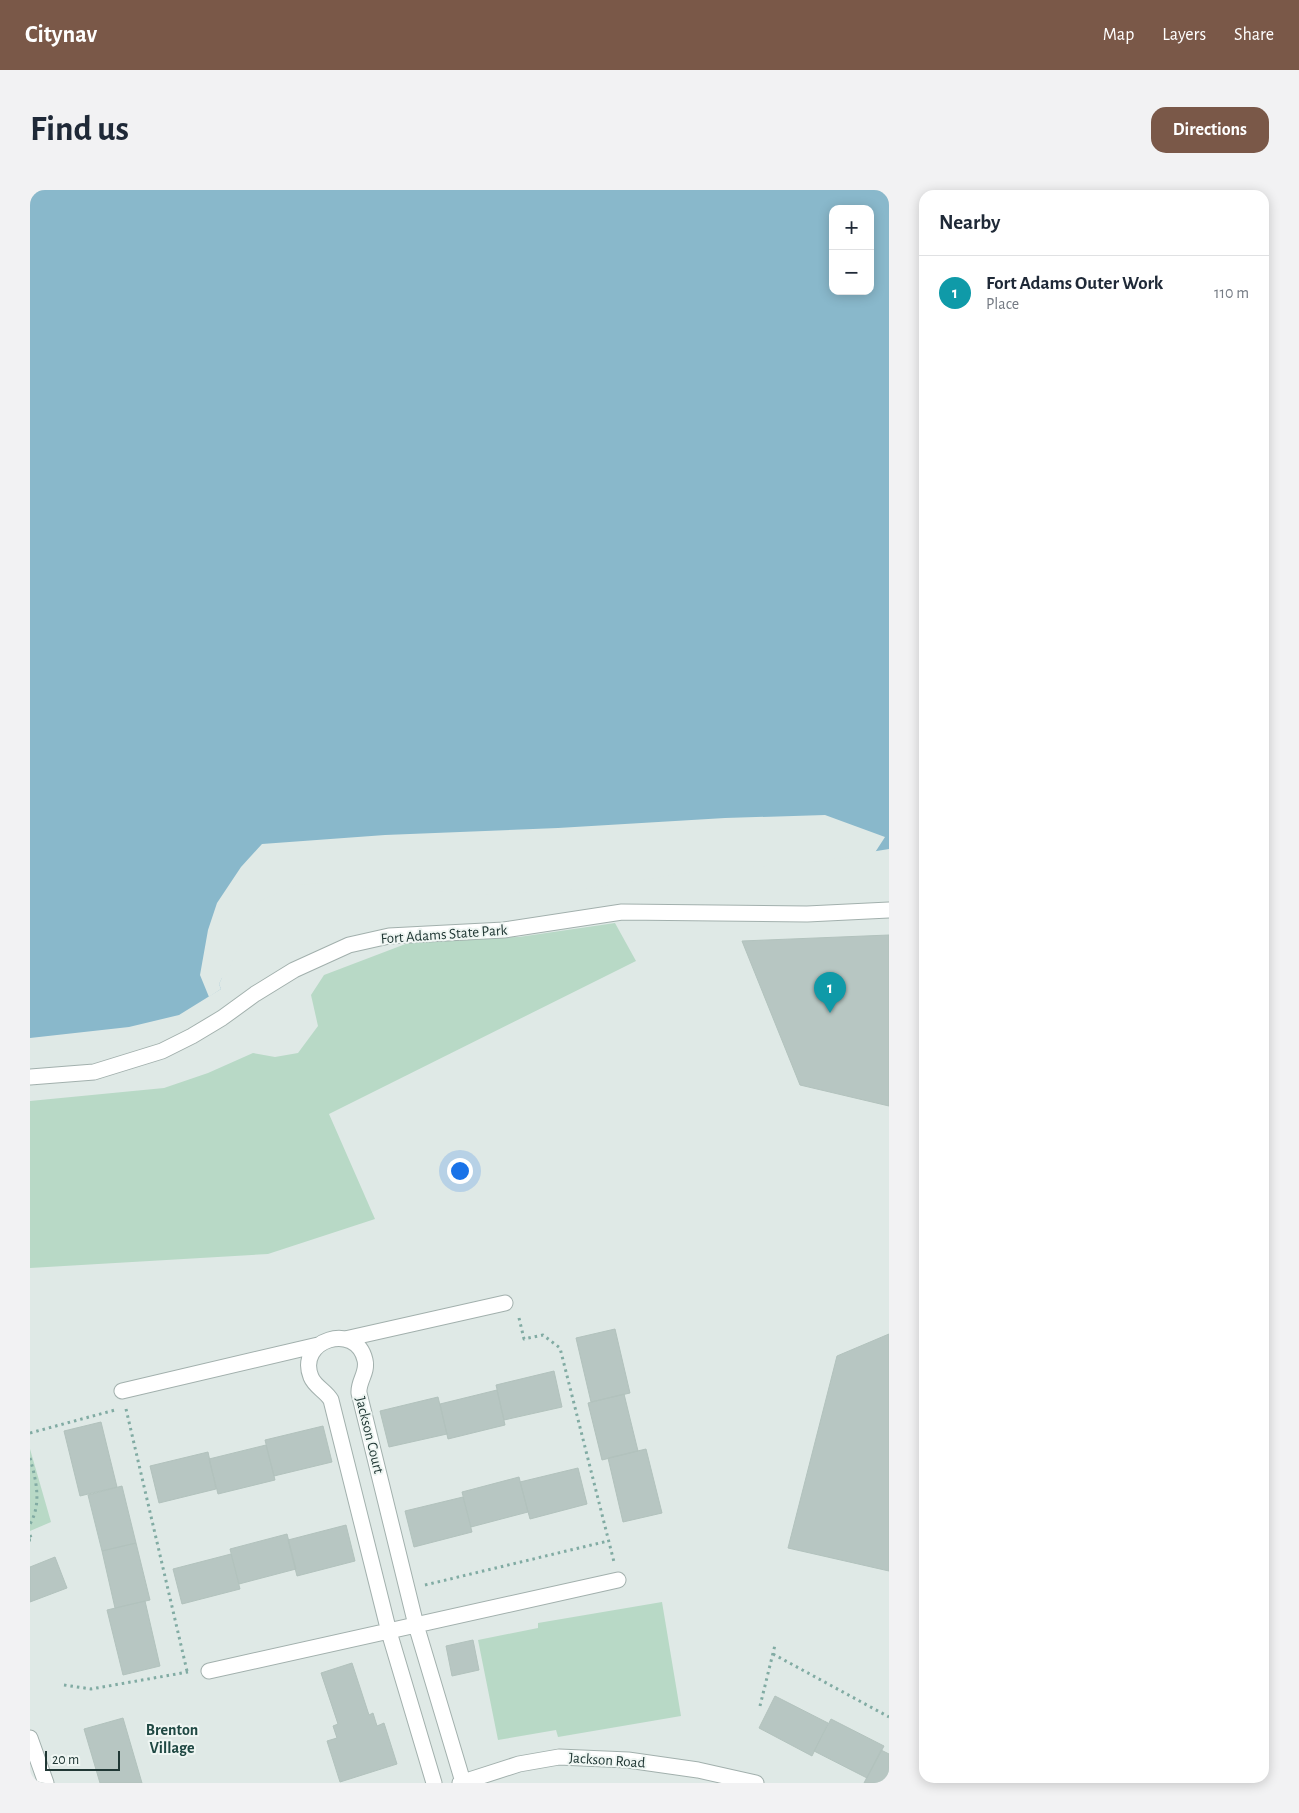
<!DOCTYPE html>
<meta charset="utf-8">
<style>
body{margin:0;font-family:"Alegreya Sans",sans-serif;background:#f2f2f3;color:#1f2937}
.controls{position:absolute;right:15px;top:15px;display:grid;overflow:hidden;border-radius:10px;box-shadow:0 2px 12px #0003}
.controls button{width:45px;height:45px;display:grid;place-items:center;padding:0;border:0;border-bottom:1px solid #e0e1e3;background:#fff;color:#1f2937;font:25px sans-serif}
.scale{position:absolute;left:15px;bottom:12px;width:75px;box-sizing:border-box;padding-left:5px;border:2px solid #213835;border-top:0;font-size:14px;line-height:18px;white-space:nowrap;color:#213835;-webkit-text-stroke:4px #eff6f3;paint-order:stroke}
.you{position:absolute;left:429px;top:980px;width:18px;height:18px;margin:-12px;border:4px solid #fff;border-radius:50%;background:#1a73e8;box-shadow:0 0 0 8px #1a73e833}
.badge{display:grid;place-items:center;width:32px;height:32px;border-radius:50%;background:#7a5848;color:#fff;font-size:16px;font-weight:700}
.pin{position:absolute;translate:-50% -41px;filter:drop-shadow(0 1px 2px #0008)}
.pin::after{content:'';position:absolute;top:26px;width:18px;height:15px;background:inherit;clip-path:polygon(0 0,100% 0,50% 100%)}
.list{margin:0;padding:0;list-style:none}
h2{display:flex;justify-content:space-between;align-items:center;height:65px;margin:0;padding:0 20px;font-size:21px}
h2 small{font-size:16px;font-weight:400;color:#747a83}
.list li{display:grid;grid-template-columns:32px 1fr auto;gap:15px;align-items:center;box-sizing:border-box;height:75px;padding:0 20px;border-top:1px solid #e0e1e3}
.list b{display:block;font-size:19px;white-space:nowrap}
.list p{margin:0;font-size:16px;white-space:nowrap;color:#747a83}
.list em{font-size:16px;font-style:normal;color:#747a83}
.map{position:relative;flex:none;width:859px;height:1593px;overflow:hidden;border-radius:15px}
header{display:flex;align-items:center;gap:30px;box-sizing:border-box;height:70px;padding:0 25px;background:#7a5848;color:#fff}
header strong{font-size:24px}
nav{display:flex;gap:28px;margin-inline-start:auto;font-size:18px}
.intro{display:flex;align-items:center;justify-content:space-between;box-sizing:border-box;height:120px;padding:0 30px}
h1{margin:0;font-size:35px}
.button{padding:12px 22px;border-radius:15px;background:#7a5848;color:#fff;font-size:18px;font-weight:700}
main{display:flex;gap:30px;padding:0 30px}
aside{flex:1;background:#fff;border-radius:15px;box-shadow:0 2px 12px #0003}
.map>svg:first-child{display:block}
</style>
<header>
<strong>Citynav</strong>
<nav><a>Map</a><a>Layers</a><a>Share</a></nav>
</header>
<div class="intro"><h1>Find us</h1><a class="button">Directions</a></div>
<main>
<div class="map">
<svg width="859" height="1593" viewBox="0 0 859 1593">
<rect width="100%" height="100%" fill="#dfe9e6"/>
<path fill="#b8d9c6" d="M 585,733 L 606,771 L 299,924 L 345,1029 L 238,1064 L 0,1078 L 0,911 L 134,898 L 178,883 L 223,863 L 245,867 L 268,863 L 288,836 L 281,805 L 294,785 L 386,750 L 489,747 Z
M 0,1259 L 21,1332 L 0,1341 Z
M 632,1412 L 651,1526 L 528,1547 L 526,1540 L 468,1550 L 448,1450 L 508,1438 L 508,1433 Z"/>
<path fill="#89b8cb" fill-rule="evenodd" d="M 0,0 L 859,0 L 859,659 L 828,664 L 266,693 L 229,709 L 189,794 L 191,799 L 149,825 L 99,837 L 0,848 ZM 803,19 L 840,19 L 840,101 L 803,101 Z"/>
<path fill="#dfe9e6" d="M 795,625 L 855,647 L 844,664 L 771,673 L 662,682 L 554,699 L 449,705 L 393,700 L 347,700 L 306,692 L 267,695 L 230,711 L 195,787 L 192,788 L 189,794 L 191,799 L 179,807 L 170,785 L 178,740 L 187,713 L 211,677 L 232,654 L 355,645 L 528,638 L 695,628 Z"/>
<path fill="#b7c6c2" stroke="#b2c2bd" d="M 859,745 L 859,916 L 770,895 L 712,751 Z
M 585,1139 L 600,1203 L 561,1212 L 546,1148 Z
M 859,1144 L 859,1381 L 758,1358 L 807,1166 Z
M 524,1181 L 532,1217 L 474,1230 L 466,1195 Z
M 467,1200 L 475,1235 L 418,1249 L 410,1214 Z
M 594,1204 L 608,1261 L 572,1270 L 558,1213 Z
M 408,1207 L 417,1244 L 359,1257 L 350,1221 Z
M 71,1232 L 87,1297 L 50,1306 L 34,1241 Z
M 293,1236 L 302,1272 L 244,1286 L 235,1250 Z
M 236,1255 L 245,1290 L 188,1304 L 179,1269 Z
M 616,1259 L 632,1323 L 593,1332 L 578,1268 Z
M 178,1262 L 186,1299 L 129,1313 L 120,1276 Z
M 548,1278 L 557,1314 L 500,1329 L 490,1292 Z
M 489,1287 L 498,1322 L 441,1337 L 432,1302 Z
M 92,1296 L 106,1353 L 72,1361 L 58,1305 Z
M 433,1307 L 442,1342 L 384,1357 L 375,1321 Z
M 316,1335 L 325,1371 L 267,1386 L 258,1350 Z
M 257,1344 L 266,1379 L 209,1394 L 200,1359 Z
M 106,1353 L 120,1410 L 85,1418 L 72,1361 Z
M 201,1364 L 210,1399 L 152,1414 L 143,1379 Z
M 25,1367 L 37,1398 L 0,1412 L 0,1377 Z
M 115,1411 L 130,1476 L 93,1485 L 77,1420 Z
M 443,1450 L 449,1480 L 422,1486 L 416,1456 Z
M 322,1473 L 339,1525 L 343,1523 L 347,1536 L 354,1533 L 367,1574 L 310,1592 L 297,1551 L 307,1548 L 303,1536 L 308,1534 L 291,1483 Z
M 745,1506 L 798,1533 L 782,1566 L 729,1538 Z
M 93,1528 L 112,1593 L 70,1593 L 54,1539 Z
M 801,1529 L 854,1556 L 837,1588 L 784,1561 Z
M 851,1560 L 859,1564 L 859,1593 L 834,1593 Z"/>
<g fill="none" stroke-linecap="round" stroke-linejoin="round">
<g stroke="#a2b0ad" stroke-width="17">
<path id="minor" d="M 0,887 L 64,882 L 132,861 L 162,846 L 192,828 L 225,804 L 264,780 L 319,755 L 359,746 L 474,740 L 592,722 L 777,724 L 859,720
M 315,1149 L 475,1113
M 92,1201 L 288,1155
M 179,1481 L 588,1390
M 0,1548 L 16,1593
M 404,1593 L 359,1442 L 301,1210 C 296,1201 285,1197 281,1187 C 266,1150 326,1131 335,1170 C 338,1183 328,1191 329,1203 L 386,1435 L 433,1592
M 430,1593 L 489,1574 L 529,1567 L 598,1570 L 668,1580 L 726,1593"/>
</g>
<path stroke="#81aba3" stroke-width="3" stroke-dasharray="2.5 4" stroke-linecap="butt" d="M 489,1128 L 494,1149 L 513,1145 L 530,1158 L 584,1372
M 96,1219 L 157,1481
M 0,1243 L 85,1220
M 0,1268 C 6,1290 12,1313 0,1334
M 0,1345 L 2,1350 L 0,1350
M 395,1395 L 578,1351
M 743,1464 L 859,1527
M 34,1495 L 61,1499 L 158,1482
M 730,1516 L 745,1455"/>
<use href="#minor" stroke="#fff" stroke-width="15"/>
</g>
<g text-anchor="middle" stroke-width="4" stroke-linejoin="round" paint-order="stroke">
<g font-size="15" fill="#213835" stroke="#eff6f3">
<text transform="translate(414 744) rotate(-4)" y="5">Fort Adams State Park</text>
<text transform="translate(340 1245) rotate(76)" y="5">Jackson Court</text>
<text transform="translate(577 1570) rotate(4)" y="5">Jackson Road</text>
</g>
<g font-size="16" font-weight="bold" fill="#1f4843" stroke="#eff6f3">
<text x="142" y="1545">Brenton<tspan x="142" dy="18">Village</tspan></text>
</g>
</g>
</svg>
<div class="controls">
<button>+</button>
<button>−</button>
</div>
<div class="scale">20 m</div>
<div class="you"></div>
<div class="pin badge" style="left:800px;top:823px;background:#0f9aa8">1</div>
</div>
<aside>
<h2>Nearby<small></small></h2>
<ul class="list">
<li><span class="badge" style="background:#0f9aa8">1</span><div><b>Fort Adams Outer Work</b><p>Place</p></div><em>110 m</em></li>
</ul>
</aside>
</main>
